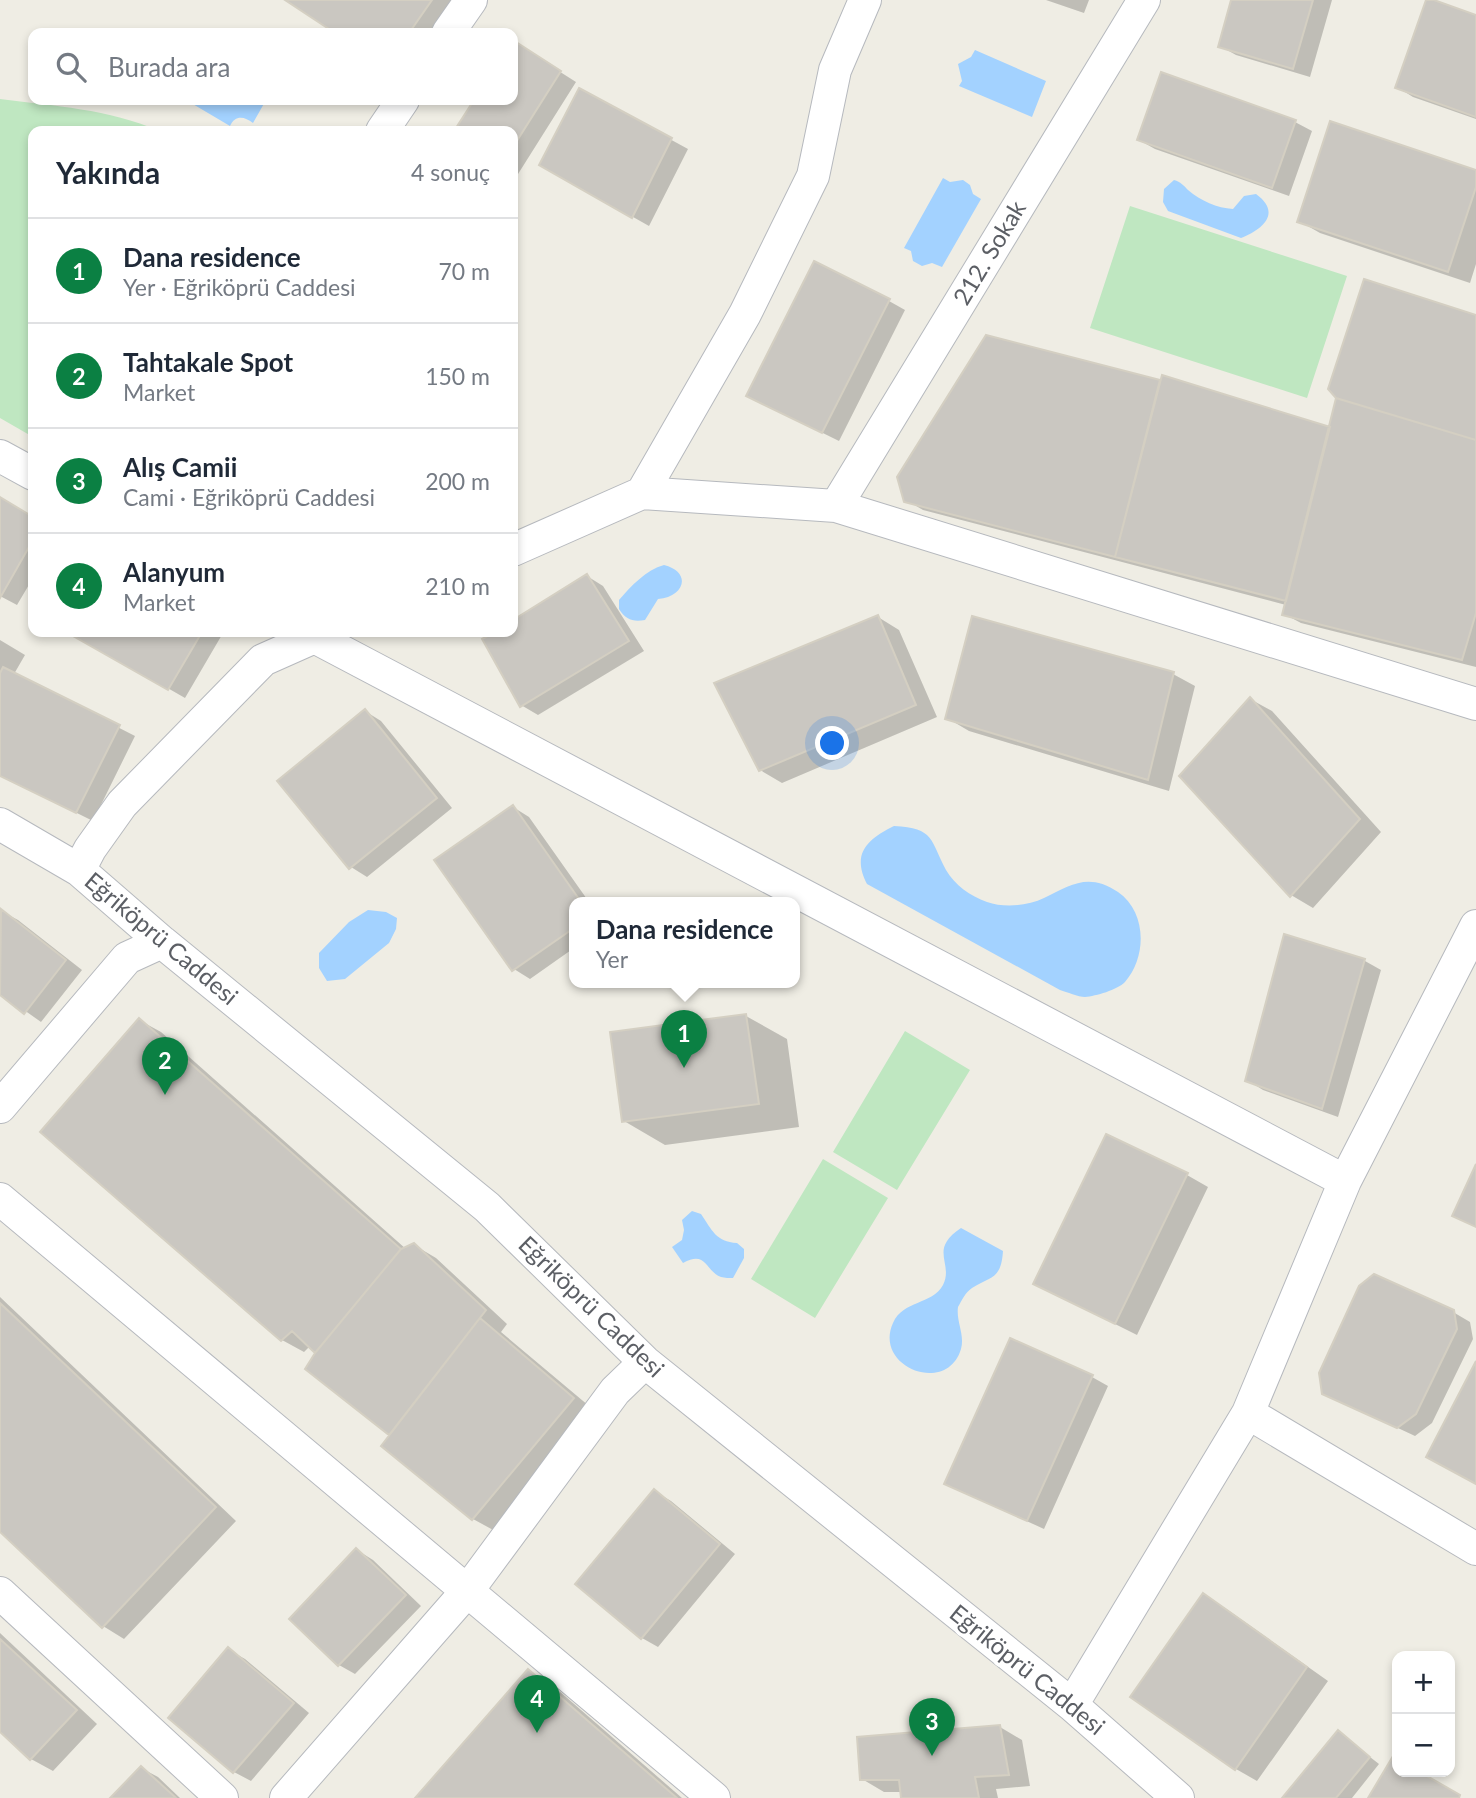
<!DOCTYPE html>
<html lang="tr">
<meta charset="utf-8">
<style>
body{margin:0;font-family:Lato,sans-serif;background:#f6f6f7;color:#1f2937}
.controls{position:absolute;right:21px;bottom:21px;display:grid;overflow:hidden;border-radius:14px;box-shadow:0 4px 10px #0003}
.controls button{width:63px;height:63px;display:grid;place-items:center;padding:0;border:0;border-bottom:2px solid #e0e1e3;background:#fff;color:#1f2937;font:35px sans-serif}
.you{position:absolute;left:833px;top:744px;width:24px;height:24px;margin:-18px;border:5px solid #fff;border-radius:50%;background:#1a73e8;box-shadow:0 0 0 10px #1a73e833}
.badge{display:grid;place-items:center;width:46px;height:46px;border-radius:50%;background:#0b8043;color:#fff;font-size:23px;font-weight:700}
.pin{position:absolute;translate:-50% -58px;filter:drop-shadow(0 2px 4px #0008)}
.pin::after{content:'';position:absolute;top:37px;width:24px;height:21px;background:inherit;clip-path:polygon(0 0,100% 0,50% 100%)}
.popup{position:absolute;left:569px;top:897px;width:231px;height:91px;box-sizing:border-box;display:grid;place-content:center;border-radius:14px;background:#fff;filter:drop-shadow(0 2px 5px #0005);font-size:23px;white-space:nowrap;color:#747a83}
.popup b{font-size:26px;color:#1f2937}
.popup::after{content:'';position:absolute;left:50%;top:100%;margin-left:-14px;border:14px solid transparent;border-top-color:#fff}
.list{margin:0;padding:0;list-style:none}
h2{display:flex;justify-content:space-between;align-items:center;height:91px;margin:0;padding:0 28px;font-size:30px}
h2 small{font-size:23px;font-weight:400;color:#747a83}
.list li{display:grid;grid-template-columns:46px 1fr auto;gap:21px;align-items:center;box-sizing:border-box;height:105px;padding:0 28px;border-top:2px solid #e0e1e3}
.list b{display:block;font-size:26px;white-space:nowrap}
.list p{margin:0;font-size:23px;white-space:nowrap;color:#747a83}
.list em{font-size:23px;font-style:normal;color:#747a83}
.icon{flex:none;width:38px;height:38px;fill:none;stroke:currentColor;stroke-width:2;stroke-linecap:round;stroke-linejoin:round}
.map{position:relative;flex:none;width:1476px;height:1798px;overflow:hidden}
.search{position:absolute;background:#fff;box-shadow:0 4px 10px #0003;left:28px;top:28px;width:490px;height:77px;display:flex;align-items:center;gap:18px;box-sizing:border-box;padding:0 24px;border-radius:14px;color:#747a83;font-size:26px}
.panel{position:absolute;background:#fff;box-shadow:0 4px 10px #0003;left:28px;top:126px;width:490px;height:511px;border-radius:14px}
.map>svg:first-child{display:block}
</style>
<div class="map">
<svg width="1476" height="1798" viewBox="0 0 1476 1798">
<rect width="100%" height="100%" fill="#efede4"/>
<path fill="#bfe7c1" d="M 0,99 C 54,106 109,109 159,131 L 33,131 L 33,437 L 0,418 Z
M 1130,206 L 1347,276 L 1307,398 L 1090,328 Z
M 905,1031 L 970,1070 L 897,1190 L 833,1152 Z
M 823,1159 L 888,1198 L 815,1318 L 751,1279 Z"/>
<path fill="#a3d2ff" d="M 975,50 L 1046,81 L 1032,117 L 959,86 L 962,81 L 958,64 L 971,57 Z
M 186,100 L 266,100 L 253,123 C 244,116 235,115 230,126 Z
M 943,178 L 950,182 L 963,180 L 970,185 L 973,194 L 981,199 L 942,267 L 932,263 L 922,266 L 913,261 L 911,251 L 904,248 Z
M 1174,180 C 1181,182 1183,185 1188,190 C 1201,201 1217,208 1233,209 L 1244,196 L 1256,194 C 1282,213 1263,229 1241,238 L 1168,211 L 1163,202 L 1164,189 Z
M 664,565 C 692,572 685,597 658,599 L 645,620 C 633,622 626,620 619,609 L 619,600 C 631,586 646,570 664,565 Z
M 894,826 C 935,828 930,840 946,870 C 955,885 970,896 987,902 C 1004,908 1028,906 1044,898 C 1071,885 1088,872 1118,892 C 1147,912 1147,957 1125,982 C 1117,990 1096,996 1085,997 C 1078,997 1067,992 1060,990 L 867,884 C 851,853 868,839 894,826 Z
M 368,910 L 386,912 L 397,918 L 396,929 L 389,943 L 345,979 L 327,981 L 319,968 L 319,953 L 349,922 Z
M 692,1211 L 701,1214 C 712,1230 716,1242 737,1243 L 744,1249 L 744,1258 L 733,1278 C 729,1278 725,1278 721,1277 C 705,1271 707,1250 683,1263 L 672,1247 L 682,1240 L 684,1230 L 682,1220 Z
M 961,1228 L 1003,1251 C 1001,1280 991,1276 972,1288 C 965,1293 962,1300 958,1307 C 956,1322 965,1334 961,1349 C 947,1396 873,1367 893,1323 C 903,1300 932,1305 943,1285 C 954,1263 928,1250 961,1228 Z"/>
<path fill="#0003" d="M 289,0 L 454,0 L 432,33 L 338,33 Z
M 1046,0 L 1089,0 L 1084,13 Z
M 1233,0 L 1332,0 L 1310,77 L 1236,55 L 1220,46 Z
M 1428,0 L 1476,17 L 1476,119 L 1413,97 L 1397,87 Z
M 513,42 L 576,82 L 513,182 L 513,131 L 456,131 L 476,100 L 513,100 Z
M 580,90 L 688,149 L 649,226 L 541,165 Z
M 1295,122 L 1312,131 L 1289,196 L 1155,149 L 1139,140 Z
M 1476,172 L 1476,264 L 1470,283 L 1320,233 L 1299,221 Z
M 889,301 L 905,310 L 839,441 L 764,404 Z
M 1476,317 L 1476,667 L 1301,623 L 1284,614 L 1286,605 L 923,510 L 906,500 L 987,337 L 1331,429 Z
M 0,500 L 33,519 L 33,578 L 17,605 L 0,596 Z
M 587,576 L 603,586 L 644,651 L 538,715 L 521,705 L 485,640 L 498,632 L 513,632 L 513,622 Z
M 878,617 L 899,630 L 937,717 L 782,783 L 760,770 Z
M 70,632 L 220,632 L 223,633 L 185,698 Z
M 0,640 L 25,655 L 14,674 L 135,736 L 93,821 L 0,775 Z
M 1173,674 L 1195,686 L 1169,791 L 969,731 L 947,718 Z
M 1250,699 L 1272,711 L 1381,832 L 1313,908 L 1291,895 Z
M 365,711 L 381,721 L 452,808 L 367,877 L 351,867 Z
M 513,807 L 529,817 L 589,902 L 574,902 L 574,948 L 530,979 L 514,969 Z
M 1,911 L 18,920 L 82,970 L 41,1022 L 0,993 Z
M 1285,936 L 1365,961 L 1381,970 L 1338,1117 L 1263,1090 L 1247,1080 Z
M 746,1016 L 787,1039 L 799,1127 L 665,1145 L 624,1121 Z
M 139,1020 L 161,1032 L 406,1249 L 414,1245 L 436,1258 L 507,1324 L 501,1332 L 595,1411 L 495,1531 L 473,1519 L 383,1446 L 392,1435 L 307,1369 L 317,1353 L 310,1346 L 304,1352 L 282,1340 Z
M 1187,1175 L 1208,1187 L 1137,1335 L 1057,1295 Z
M 0,1297 L 236,1521 L 124,1639 L 103,1626 L 0,1530 Z
M 1453,1312 L 1470,1322 L 1473,1339 L 1432,1423 L 1415,1436 L 1323,1393 Z
M 1092,1377 L 1108,1386 L 1044,1529 L 946,1484 Z
M 654,1491 L 671,1501 L 735,1554 L 658,1647 L 642,1638 Z
M 357,1550 L 373,1560 L 421,1606 L 355,1674 L 339,1665 Z
M 1203,1596 L 1225,1608 L 1328,1681 L 1257,1781 L 1236,1769 Z
M 0,1633 L 97,1724 L 53,1771 L 31,1759 L 0,1729 Z
M 229,1650 L 245,1659 L 309,1713 L 251,1781 L 234,1772 L 171,1718 Z
M 528,1671 L 550,1683 L 682,1798 L 417,1798 Z
M 1000,1727 L 1022,1740 L 1030,1786 L 996,1789 L 998,1798 L 903,1798 L 902,1792 L 884,1792 L 862,1779 Z
M 1338,1732 L 1379,1764 L 1352,1798 L 1284,1798 Z
M 141,1768 L 158,1777 L 180,1798 L 113,1798 Z"/>
<path fill="#cac7c1" stroke="#d4cfc2" stroke-width="2" d="M 285,0 L 432,0 L 409,33 L 335,33 Z
M 1231,0 L 1313,0 L 1293,69 L 1218,47 Z
M 1426,0 L 1434,0 L 1476,15 L 1476,117 L 1395,88 Z
M 513,40 L 561,71 L 513,147 L 513,131 L 454,131 L 474,100 L 513,100 Z
M 1161,72 L 1296,120 L 1272,188 L 1137,140 Z
M 579,88 L 672,138 L 632,218 L 539,165 Z
M 1330,121 L 1476,170 L 1476,187 L 1448,272 L 1297,222 Z
M 814,261 L 890,299 L 822,433 L 746,396 Z
M 1364,279 L 1476,315 L 1476,440 L 1336,398 L 1328,389 Z
M 986,335 L 1160,380 L 1115,557 L 904,502 L 897,477 Z
M 1162,375 L 1330,427 L 1286,601 L 1115,557 Z
M 1336,398 L 1476,440 L 1476,613 L 1462,660 L 1282,615 Z
M 0,497 L 33,517 L 33,540 L 0,598 Z
M 587,574 L 629,641 L 520,707 L 482,639 L 495,632 L 513,632 L 513,620 Z
M 878,615 L 916,705 L 759,771 L 714,683 Z
M 972,616 L 1174,672 L 1148,780 L 945,719 Z
M 66,632 L 202,632 L 168,690 Z
M 3,667 L 120,725 L 76,813 L 0,776 L 0,673 Z
M 1250,697 L 1360,819 L 1290,897 L 1179,776 Z
M 365,709 L 437,798 L 349,869 L 277,781 Z
M 513,805 L 581,902 L 574,902 L 574,928 L 512,971 L 434,860 Z
M 1,909 L 66,960 L 24,1014 L 0,995 Z
M 1284,934 L 1365,959 L 1322,1109 L 1245,1081 Z
M 746,1014 L 759,1104 L 622,1122 L 610,1032 Z
M 139,1018 L 401,1249 L 315,1353 L 292,1331 L 281,1341 L 40,1132 Z
M 1106,1134 L 1188,1173 L 1115,1324 L 1033,1284 Z
M 1476,1164 L 1476,1227 L 1452,1216 Z
M 414,1243 L 486,1310 L 389,1435 L 305,1369 L 315,1353 L 401,1249 Z
M 1374,1274 L 1454,1310 L 1457,1329 L 1416,1414 L 1397,1428 L 1322,1394 L 1319,1373 L 1359,1286 Z
M 0,1303 L 216,1507 L 102,1628 L 0,1532 Z
M 480,1318 L 574,1398 L 472,1520 L 381,1446 Z
M 1010,1338 L 1093,1375 L 1027,1521 L 944,1484 Z
M 1476,1361 L 1476,1484 L 1426,1457 Z
M 654,1489 L 720,1544 L 641,1639 L 575,1584 Z
M 356,1548 L 406,1595 L 338,1666 L 289,1619 Z
M 1203,1593 L 1307,1667 L 1235,1770 L 1130,1697 Z
M 0,1639 L 77,1710 L 30,1760 L 0,1732 Z
M 228,1647 L 294,1703 L 233,1773 L 168,1718 Z
M 528,1669 L 677,1798 L 415,1798 Z
M 1000,1725 L 1009,1775 L 975,1777 L 979,1798 L 901,1798 L 899,1780 L 860,1780 L 857,1737 Z
M 1338,1730 L 1370,1757 L 1336,1798 L 1282,1798 Z
M 1393,1756 L 1397,1758 L 1397,1772 L 1420,1772 L 1460,1795 L 1459,1798 L 1368,1798 Z
M 141,1766 L 176,1798 L 110,1798 Z"/>
<g fill="none" stroke-linecap="round" stroke-linejoin="round">
<g stroke="#b6b9be" stroke-width="34">
<path id="street" d="M 448,33 L 471,0
M 382,131 L 403,100
M 0,456 L 33,474
M 642,493 L 745,314 L 813,176 L 835,70 L 865,0
M 836,506 L 1144,0
M 513,550 L 642,493 L 836,506 L 1476,704
M 305,632 L 1345,1181
M 0,824 L 79,870 L 162,942 L 487,1207 L 645,1362 L 1072,1705 L 1178,1798
M 79,870 L 90,849 L 122,804 L 263,660 L 326,632
M 0,1107 L 127,958 L 162,942
M 0,1199 L 714,1798
M 1248,1413 L 1476,1549
M 0,1593 L 222,1798
M 1072,1705 L 1248,1413 L 1345,1181 L 1476,926
M 286,1798 L 468,1590 L 615,1391 L 645,1362"/>
</g>
<use href="#street" stroke="#fff" stroke-width="32"/>
</g>
<g text-anchor="middle" stroke-width="7" stroke-linejoin="round" paint-order="stroke">
<g font-size="24" fill="#5c5f65" stroke="#fff">
<text transform="translate(990 253) rotate(-59)" y="8">212. Sokak</text>
<text transform="translate(161 939) rotate(40)" y="8">Eğriköprü Caddesi</text>
<text transform="translate(591 1307) rotate(44)" y="8">Eğriköprü Caddesi</text>
<text transform="translate(1027 1670) rotate(39)" y="8">Eğriköprü Caddesi</text>
</g>
</g>
</svg>
<div class="controls">
<button>+</button>
<button>−</button>
</div>
<div class="you"></div>
<div class="pin badge" style="left:684px;top:1068px">1</div>
<div class="popup"><b>Dana residence</b>Yer</div>
<div class="pin badge" style="left:165px;top:1095px">2</div>
<div class="pin badge" style="left:932px;top:1756px">3</div>
<div class="pin badge" style="left:537px;top:1733px">4</div>
<div class="search"><svg class="icon" aria-label="search" viewBox="0 0 24 24"><circle cx="10" cy="10" r="6"/><path d="M15 15l6 6"/></svg>Burada ara</div>
<section class="panel">
<h2>Yakında<small>4 sonuç</small></h2>
<ul class="list">
<li><span class="badge">1</span><div><b>Dana residence</b><p>Yer · Eğriköprü Caddesi</p></div><em>70 m</em></li>
<li><span class="badge">2</span><div><b>Tahtakale Spot</b><p>Market</p></div><em>150 m</em></li>
<li><span class="badge">3</span><div><b>Alış Camii</b><p>Cami · Eğriköprü Caddesi</p></div><em>200 m</em></li>
<li><span class="badge">4</span><div><b>Alanyum</b><p>Market</p></div><em>210 m</em></li>
</ul>
</section>
</div>
